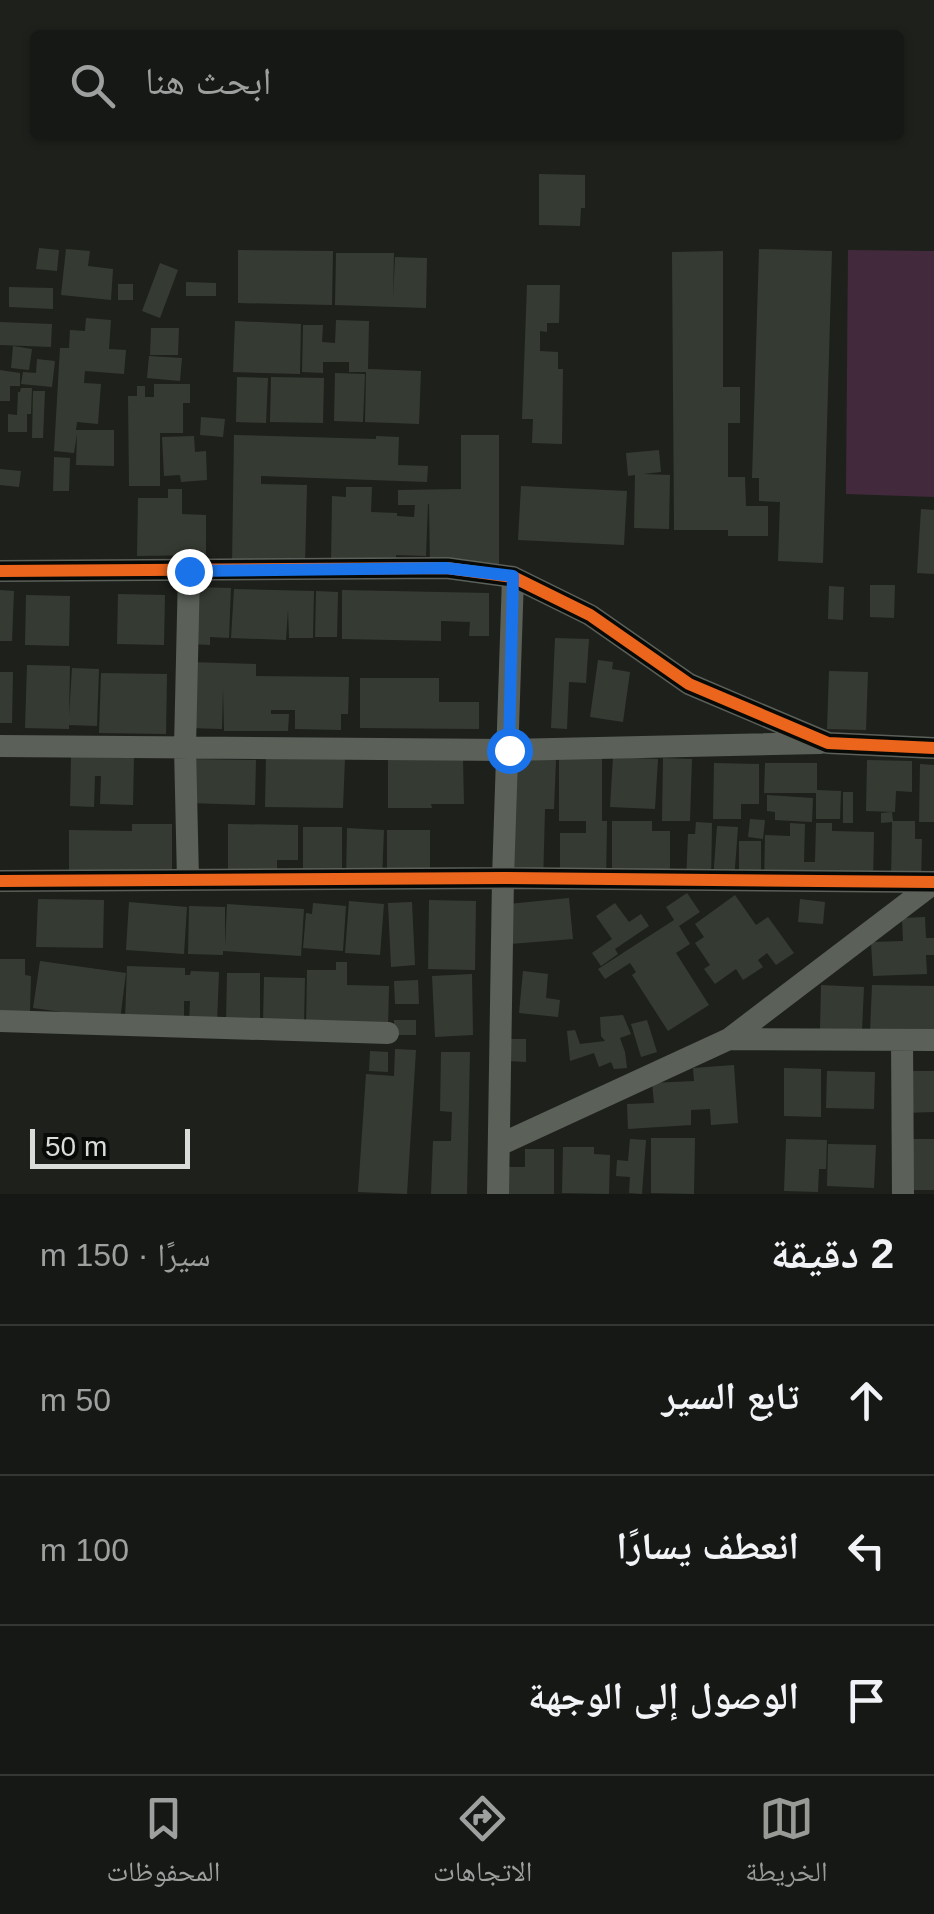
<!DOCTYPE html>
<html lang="ar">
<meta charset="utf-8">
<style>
body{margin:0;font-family:Arial,"Noto Naskh Arabic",sans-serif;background:#232522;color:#f1f3f6;direction:rtl}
.scale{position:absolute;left:30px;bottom:25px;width:160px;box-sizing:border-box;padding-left:10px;border:5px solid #d9dcd8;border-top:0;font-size:28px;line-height:35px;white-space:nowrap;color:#d9dcd8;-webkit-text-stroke:8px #080a08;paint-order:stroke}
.stop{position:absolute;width:30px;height:30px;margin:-22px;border:8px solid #1a73e8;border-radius:50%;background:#fff}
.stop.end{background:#1a73e8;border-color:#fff;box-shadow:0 2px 10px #0008}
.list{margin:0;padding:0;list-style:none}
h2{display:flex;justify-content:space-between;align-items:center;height:130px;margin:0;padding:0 40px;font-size:42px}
h2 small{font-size:32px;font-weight:400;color:#9ea0a0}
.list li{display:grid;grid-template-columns:65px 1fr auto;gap:30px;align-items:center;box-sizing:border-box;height:150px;padding:0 40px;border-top:2px solid #353734}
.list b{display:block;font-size:38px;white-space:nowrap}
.list em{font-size:32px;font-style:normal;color:#9ea0a0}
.icon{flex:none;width:55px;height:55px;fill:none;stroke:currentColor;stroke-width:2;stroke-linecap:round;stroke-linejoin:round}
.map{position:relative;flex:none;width:934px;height:1194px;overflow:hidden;direction:ltr}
.search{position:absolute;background:#161815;box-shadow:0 2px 8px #0004;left:30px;right:30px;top:30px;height:110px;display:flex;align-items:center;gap:25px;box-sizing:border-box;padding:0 35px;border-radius:10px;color:#9ea0a0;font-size:38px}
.sheet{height:580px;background:#161815}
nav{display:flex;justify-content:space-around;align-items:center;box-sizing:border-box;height:140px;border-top:2px solid #353734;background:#161815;font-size:28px;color:#9ea0a0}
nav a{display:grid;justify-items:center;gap:5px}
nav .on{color:#989a96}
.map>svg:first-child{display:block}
</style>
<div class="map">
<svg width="934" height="1194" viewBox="0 0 934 1194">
<rect width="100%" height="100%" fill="#1e201c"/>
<path fill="#422a3c" d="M 848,250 L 934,251 L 934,497 L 846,494 Z"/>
<path fill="#353b32" d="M 539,174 L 585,175 L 585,208 L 581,208 L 580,226 L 539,225 Z
M 39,248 L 59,250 L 57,271 L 36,269 Z
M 66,249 L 90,251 L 88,266 L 113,269 L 111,300 L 61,295 Z
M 759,249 L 832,251 L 823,563 L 778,561 L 780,502 L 759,501 L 759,478 L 752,478 Z
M 238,250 L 333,251 L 332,305 L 238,303 Z
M 723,251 L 723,387 L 740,387 L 740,423 L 728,423 L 728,477 L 745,477 L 746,506 L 768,506 L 768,536 L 728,536 L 728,530 L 674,530 L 672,252 Z
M 336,253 L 394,253 L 393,298 L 395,257 L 427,258 L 426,308 L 335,305 Z
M 160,263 L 178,270 L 160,318 L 142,311 Z
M 186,282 L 216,283 L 216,296 L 186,296 Z
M 118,284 L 133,284 L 133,300 L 118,300 Z
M 527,285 L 560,285 L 559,323 L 547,323 L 547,332 L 540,331 L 540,351 L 558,352 L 558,369 L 563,369 L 562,444 L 532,443 L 533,419 L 522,419 Z
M 9,287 L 53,288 L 53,309 L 9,307 Z
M 86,318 L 111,320 L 109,349 L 126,350 L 124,374 L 85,371 L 84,383 L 101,384 L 98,424 L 77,422 L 76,430 L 114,430 L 114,466 L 76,465 L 77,434 L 74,453 L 54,451 L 60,348 L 69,348 L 70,330 L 85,331 Z
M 336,320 L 369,321 L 368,369 L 421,371 L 419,424 L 365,422 L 366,372 L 349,372 L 349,362 L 323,362 L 323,373 L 302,372 L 303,325 L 323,325 L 322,342 L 335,343 Z
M 235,321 L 301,324 L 300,374 L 233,372 Z
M 0,322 L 52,324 L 51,347 L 0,345 Z
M 151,328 L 179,328 L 178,355 L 150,355 Z
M 13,346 L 32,349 L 29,370 L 11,368 Z
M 149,356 L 182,358 L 180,381 L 147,378 Z
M 37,359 L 55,361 L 52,387 L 21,384 L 23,372 L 36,373 Z
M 0,370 L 20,373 L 20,386 L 10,386 L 10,401 L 0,401 Z
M 335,373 L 365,374 L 363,422 L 334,421 Z
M 237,377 L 268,378 L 266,423 L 236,422 Z
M 271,377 L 324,378 L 323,423 L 270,422 Z
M 154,384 L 190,384 L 190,403 L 183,403 L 183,433 L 160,433 L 160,486 L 129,486 L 128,396 L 137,396 L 137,386 L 145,386 L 145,397 L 154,397 Z
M 21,388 L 32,388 L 31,414 L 27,414 L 27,432 L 8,432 L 8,414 L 17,415 L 18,392 L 20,392 Z
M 33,391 L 45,391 L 43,438 L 32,438 Z
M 201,417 L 225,419 L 223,437 L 200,435 Z
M 234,435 L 376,439 L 376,436 L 399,437 L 398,465 L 428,466 L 427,482 L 261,476 L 261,484 L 307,485 L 305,564 L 232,563 Z
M 461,435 L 499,435 L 499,566 L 430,566 L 429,504 L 428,504 L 426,556 L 396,555 L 396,566 L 331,565 L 332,496 L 346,497 L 346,487 L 372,487 L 371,512 L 397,513 L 397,516 L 414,517 L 415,505 L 398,505 L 398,490 L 461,489 Z
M 194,436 L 195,452 L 206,451 L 207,480 L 181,482 L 180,475 L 164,476 L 162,437 Z
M 659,450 L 661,472 L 643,474 L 670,475 L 669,529 L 634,528 L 635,475 L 628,476 L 626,453 Z
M 54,457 L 70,458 L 69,491 L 53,491 Z
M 0,469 L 21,471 L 19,487 L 0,485 Z
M 521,486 L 627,491 L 624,545 L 518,540 Z
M 168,489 L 182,489 L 182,514 L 206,515 L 206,555 L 137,556 L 138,498 L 168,498 Z
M 921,509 L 934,510 L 934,574 L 917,573 Z
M 870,585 L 895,585 L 894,618 L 870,617 Z
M 829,586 L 844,587 L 843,620 L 828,619 Z
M 191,587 L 231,588 L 229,638 L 210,637 L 210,645 L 190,644 Z
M 234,589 L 314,591 L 313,638 L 289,638 L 288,610 L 286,640 L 231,638 Z
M 0,590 L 14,591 L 12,641 L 0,641 Z
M 342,590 L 489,593 L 489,636 L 469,636 L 470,622 L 441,621 L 441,641 L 342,639 Z
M 316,591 L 338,592 L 337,637 L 315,637 Z
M 118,594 L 165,595 L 164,645 L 117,644 Z
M 26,595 L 70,596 L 69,646 L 25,645 Z
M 555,638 L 589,639 L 586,683 L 569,682 L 567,729 L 551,728 Z
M 598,660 L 613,662 L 612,669 L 630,672 L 623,722 L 590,717 Z
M 190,662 L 256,664 L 256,676 L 349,677 L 348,714 L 341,714 L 341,730 L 295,729 L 295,710 L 271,710 L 271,714 L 289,714 L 288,731 L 224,731 L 223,689 L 222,729 L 189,728 Z
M 27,665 L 70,666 L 69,716 L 72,668 L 99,669 L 97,726 L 69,725 L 69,729 L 25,728 Z
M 829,671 L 868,672 L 866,730 L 827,729 Z
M 0,672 L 13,672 L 12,723 L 0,723 Z
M 101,673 L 167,674 L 166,734 L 99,733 Z
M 360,678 L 439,678 L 439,702 L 479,702 L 479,729 L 360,728 Z
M 101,756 L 134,757 L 133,805 L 100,804 L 101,776 L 95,776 L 94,807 L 70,806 L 71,757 Z
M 266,756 L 345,758 L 343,808 L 265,807 Z
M 559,757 L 602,757 L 602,821 L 607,821 L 606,883 L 560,883 L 560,833 L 586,833 L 586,821 L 559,821 Z
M 613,757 L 658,759 L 655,809 L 610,807 Z
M 505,758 L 556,760 L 554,809 L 545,809 L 543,885 L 503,884 Z
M 663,758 L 692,759 L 690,821 L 662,821 Z
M 187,759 L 256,760 L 255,805 L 186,803 Z
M 388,759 L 463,759 L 464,804 L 431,804 L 432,808 L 388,808 Z
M 867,760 L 912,761 L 912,792 L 896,791 L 895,812 L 866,811 Z
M 714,763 L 759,764 L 759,804 L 741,804 L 741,819 L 713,819 Z
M 765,763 L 817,763 L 817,790 L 841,791 L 840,819 L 816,819 L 816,793 L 764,793 Z
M 920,764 L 934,765 L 934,822 L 919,822 Z
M 843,792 L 853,792 L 853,823 L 843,823 Z
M 767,795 L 813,798 L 812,822 L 775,820 L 775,812 L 767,811 Z
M 892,812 L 893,821 L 915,821 L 915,839 L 922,839 L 921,883 L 891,882 L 892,822 L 881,823 L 881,813 Z
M 750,819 L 765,820 L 763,839 L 748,837 Z
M 612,821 L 652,821 L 652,831 L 670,831 L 670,879 L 612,882 Z
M 696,822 L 712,823 L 711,883 L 686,883 L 688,834 L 695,834 Z
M 790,823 L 805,824 L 804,862 L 815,862 L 816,823 L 832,823 L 832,831 L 874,832 L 873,885 L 764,884 L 765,835 L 790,836 Z
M 132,824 L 172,824 L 172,875 L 69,874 L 69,830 L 132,831 Z
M 228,824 L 298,825 L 298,860 L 277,860 L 277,872 L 228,871 Z
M 717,826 L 738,827 L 734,881 L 713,880 Z
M 303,827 L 342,827 L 342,875 L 303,875 Z
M 347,828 L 384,830 L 382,880 L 346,879 Z
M 387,830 L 430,830 L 430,882 L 387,881 Z
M 739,841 L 761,841 L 761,881 L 739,881 Z
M 687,893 L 700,912 L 679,926 L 690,944 L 676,953 L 709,1005 L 668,1031 L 632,975 L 636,972 L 630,963 L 605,979 L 598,969 L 674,920 L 666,907 Z
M 735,895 L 756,925 L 768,917 L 794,953 L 776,965 L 767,953 L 758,960 L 763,967 L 743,980 L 736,969 L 715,984 L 704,969 L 710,965 L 695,943 L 704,937 L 695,924 Z
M 569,898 L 573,939 L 510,944 L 498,905 Z
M 38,899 L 104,900 L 103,948 L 36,947 Z
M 800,899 L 825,902 L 823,924 L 798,922 Z
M 429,900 L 476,901 L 475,970 L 428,969 Z
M 349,901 L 384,904 L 380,955 L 345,953 Z
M 129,902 L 187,907 L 184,954 L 126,950 Z
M 412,902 L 415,965 L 391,967 L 388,903 Z
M 313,903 L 346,906 L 343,951 L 303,948 L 306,913 L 312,914 Z
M 615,903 L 629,922 L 641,914 L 649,926 L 615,949 L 618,954 L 601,966 L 592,953 L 612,939 L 596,916 Z
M 227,904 L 304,909 L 301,956 L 223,951 L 223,955 L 188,954 L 189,906 L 225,907 L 225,947 Z
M 925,917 L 926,938 L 934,938 L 934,955 L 926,955 L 927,974 L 873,976 L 871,942 L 903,941 L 902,918 Z
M 0,959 L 25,959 L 25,975 L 31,976 L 30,1012 L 0,1012 Z
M 40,961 L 126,973 L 120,1020 L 33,1008 Z
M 336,962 L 347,962 L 347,985 L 389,986 L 388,1029 L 306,1027 L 307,970 L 336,970 Z
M 127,966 L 185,968 L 185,975 L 190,975 L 191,971 L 219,972 L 217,1023 L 189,1022 L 190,1001 L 184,1001 L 184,1022 L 125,1020 Z
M 523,971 L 548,974 L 546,998 L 560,1000 L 558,1017 L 519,1013 Z
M 227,973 L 260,973 L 260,1023 L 226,1023 Z
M 472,974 L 473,1035 L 435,1037 L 432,976 Z
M 264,977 L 305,978 L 304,1026 L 263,1025 Z
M 418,980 L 419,1004 L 395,1004 L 394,981 Z
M 821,985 L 864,987 L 862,1031 L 820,1029 Z
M 872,985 L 934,986 L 934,1029 L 870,1032 Z
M 623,1015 L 631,1034 L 620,1038 L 625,1052 L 627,1068 L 614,1069 L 611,1062 L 599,1067 L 594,1053 L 570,1061 L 567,1031 L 575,1030 L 580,1044 L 605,1041 L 601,1036 L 600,1017 Z
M 394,1020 L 416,1020 L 416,1035 L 394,1035 Z
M 647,1020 L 657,1052 L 641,1057 L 631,1024 Z
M 507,1039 L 526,1039 L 526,1062 L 506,1061 Z
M 395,1049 L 416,1050 L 407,1194 L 358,1192 L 366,1074 L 394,1076 Z
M 370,1051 L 388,1052 L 388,1072 L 369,1071 Z
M 441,1052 L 470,1052 L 467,1194 L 431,1194 L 433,1141 L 451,1141 L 452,1112 L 440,1111 Z
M 734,1065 L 738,1123 L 711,1125 L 710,1109 L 691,1110 L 691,1125 L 628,1129 L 627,1104 L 654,1103 L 652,1083 L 694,1081 L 693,1068 Z
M 784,1068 L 821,1069 L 821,1117 L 784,1116 Z
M 827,1071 L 875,1072 L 874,1109 L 826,1108 Z
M 903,1071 L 934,1071 L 934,1112 L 904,1113 Z
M 651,1138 L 695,1138 L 694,1194 L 651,1193 Z
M 630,1139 L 646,1140 L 642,1194 L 629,1193 L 630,1177 L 616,1176 L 617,1160 L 628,1161 Z
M 786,1139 L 827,1140 L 826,1169 L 819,1169 L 818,1192 L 784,1191 Z
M 902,1139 L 934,1139 L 934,1190 L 902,1190 Z
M 828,1144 L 876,1145 L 874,1188 L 827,1186 Z
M 563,1147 L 594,1147 L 594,1154 L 610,1155 L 609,1194 L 562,1193 Z
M 525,1149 L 554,1149 L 554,1194 L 500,1194 L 499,1167 L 525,1167 Z"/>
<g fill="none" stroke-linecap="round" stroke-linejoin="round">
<path stroke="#5b6059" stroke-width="22" d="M 0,571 L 447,568 L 513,577 L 590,615 L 689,684 L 828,743 L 934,748
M 0,746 L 509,750 L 820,743
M 188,880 L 185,747 L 189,571
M 0,881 L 503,878 L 934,882
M 0,1021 L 388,1033
M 729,1039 L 934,1040
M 902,1040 L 903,1194
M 499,1145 L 729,1039 L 934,883
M 498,1194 L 503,878 L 513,577"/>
<g stroke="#080a08" stroke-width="19">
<path id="cycleway" d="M 0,571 L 447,568 L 513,577 L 590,615 L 689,684 L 828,743 L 934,748
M 0,881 L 503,878 L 934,882"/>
</g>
<use href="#cycleway" stroke="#eb651d" stroke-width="12"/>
</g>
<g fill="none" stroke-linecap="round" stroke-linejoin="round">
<path stroke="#1a73e8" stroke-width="12" d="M 189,571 L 446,568 L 513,576 L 509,750"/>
</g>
</svg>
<div class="scale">50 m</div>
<div class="stop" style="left:509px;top:750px"></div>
<div class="stop end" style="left:189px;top:571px"></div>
<div class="search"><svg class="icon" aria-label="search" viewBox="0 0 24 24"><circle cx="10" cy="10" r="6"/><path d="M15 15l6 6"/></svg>ابحث هنا</div>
</div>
<section class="sheet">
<h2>2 دقيقة<small>سيرًا · 150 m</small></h2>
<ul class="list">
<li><svg class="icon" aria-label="ahead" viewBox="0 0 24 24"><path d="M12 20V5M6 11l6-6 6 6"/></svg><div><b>تابع السير</b></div><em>50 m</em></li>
<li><svg class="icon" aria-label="left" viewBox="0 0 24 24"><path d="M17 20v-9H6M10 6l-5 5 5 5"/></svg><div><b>انعطف يسارًا</b></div><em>100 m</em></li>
<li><svg class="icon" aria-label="arrive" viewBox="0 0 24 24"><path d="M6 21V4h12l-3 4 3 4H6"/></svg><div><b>الوصول إلى الوجهة</b></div></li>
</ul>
</section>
<nav>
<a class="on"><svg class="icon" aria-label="map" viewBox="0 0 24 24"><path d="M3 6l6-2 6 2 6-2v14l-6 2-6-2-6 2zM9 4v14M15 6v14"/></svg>الخريطة</a>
<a><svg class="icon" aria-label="directions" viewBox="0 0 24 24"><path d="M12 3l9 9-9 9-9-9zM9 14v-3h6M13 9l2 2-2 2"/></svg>الاتجاهات</a>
<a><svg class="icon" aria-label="saved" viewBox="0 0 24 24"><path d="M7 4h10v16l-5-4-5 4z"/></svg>المحفوظات</a>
</nav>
